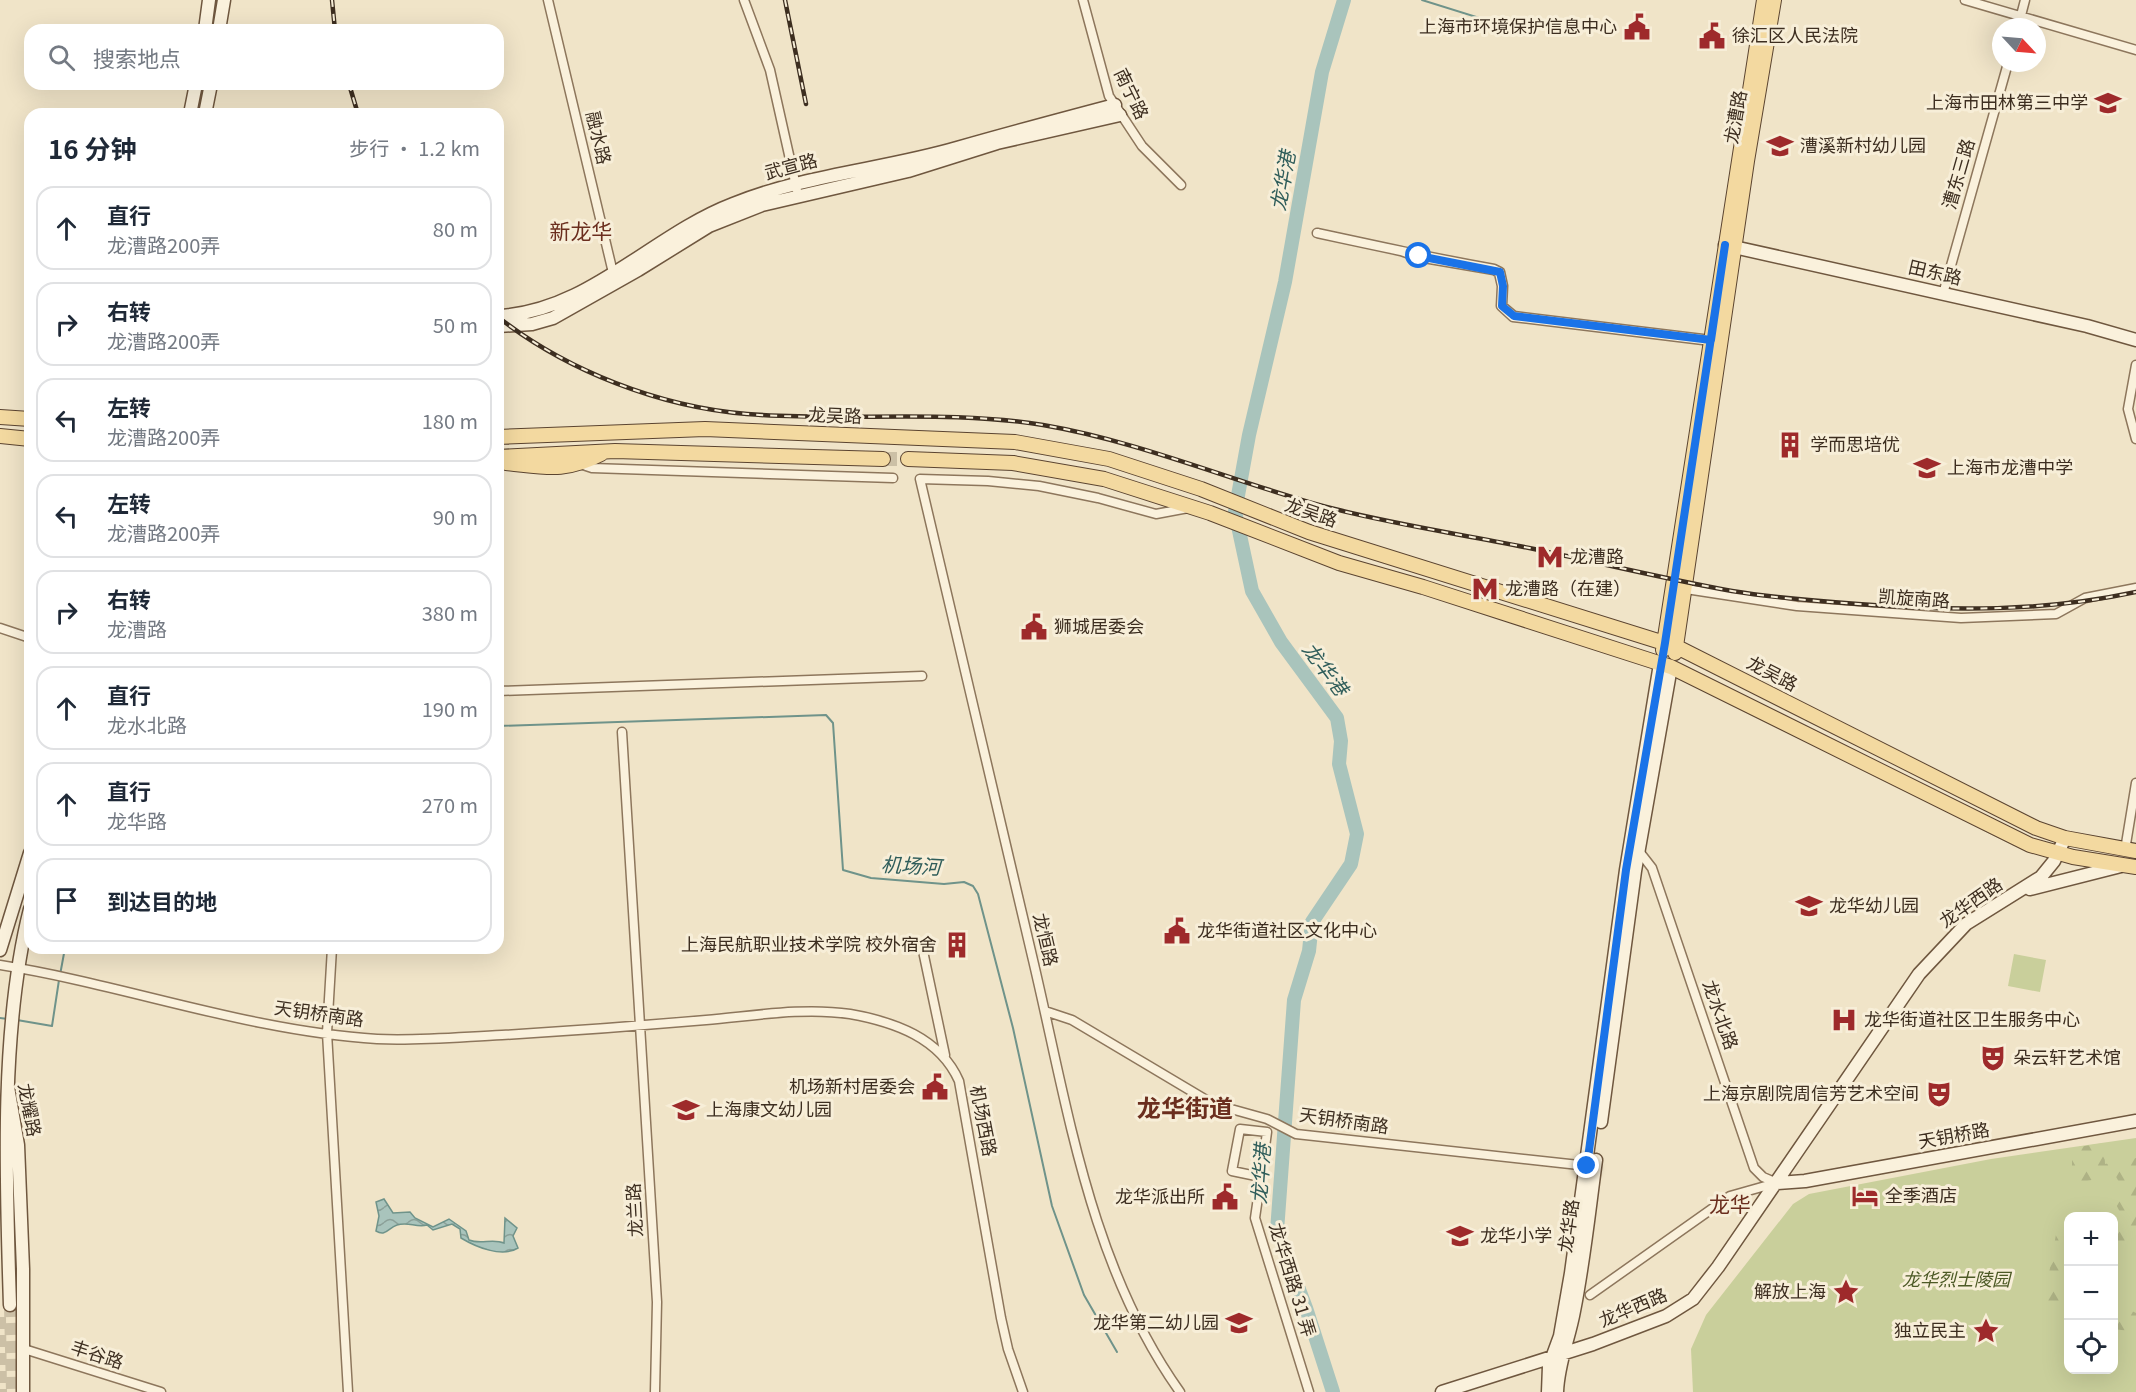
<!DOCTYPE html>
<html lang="zh">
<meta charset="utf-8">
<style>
body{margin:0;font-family:Georgia,"Noto Sans SC",serif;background:#f2f2f3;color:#1f2937}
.controls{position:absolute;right:18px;bottom:18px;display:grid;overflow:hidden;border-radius:12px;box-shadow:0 6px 24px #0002}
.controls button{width:54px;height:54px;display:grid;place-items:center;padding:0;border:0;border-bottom:2px solid #e0e1e3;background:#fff;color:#1f2937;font:30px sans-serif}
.compass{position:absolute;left:1992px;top:18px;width:54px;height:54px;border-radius:50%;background:#fff;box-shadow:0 6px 24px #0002;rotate:116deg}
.stop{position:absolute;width:18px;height:18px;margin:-14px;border:4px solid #1a73e8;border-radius:50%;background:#fff}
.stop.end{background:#1a73e8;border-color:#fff;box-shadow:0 2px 6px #0008}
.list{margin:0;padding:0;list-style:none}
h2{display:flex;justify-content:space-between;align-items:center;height:78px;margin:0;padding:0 24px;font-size:26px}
h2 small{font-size:20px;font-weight:400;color:#747a83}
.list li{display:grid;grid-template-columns:39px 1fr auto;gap:18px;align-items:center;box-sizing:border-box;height:84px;margin:0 12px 12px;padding:0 12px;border:2px solid #e0e1e3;border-radius:18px}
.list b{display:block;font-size:22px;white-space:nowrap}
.list p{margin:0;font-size:20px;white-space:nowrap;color:#747a83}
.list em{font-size:20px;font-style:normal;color:#747a83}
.icon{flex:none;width:33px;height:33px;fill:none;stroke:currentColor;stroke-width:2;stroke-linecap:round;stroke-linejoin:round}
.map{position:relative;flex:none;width:2136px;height:1392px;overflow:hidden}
.search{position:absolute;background:#fff;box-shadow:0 6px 24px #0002;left:24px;top:24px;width:480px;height:66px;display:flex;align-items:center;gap:15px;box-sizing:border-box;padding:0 21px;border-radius:18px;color:#747a83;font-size:22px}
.panel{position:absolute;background:#fff;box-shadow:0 6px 24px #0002;left:24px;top:108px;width:480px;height:846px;border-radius:18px}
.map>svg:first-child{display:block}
</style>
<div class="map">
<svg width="2136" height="1392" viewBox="0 0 2136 1392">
<defs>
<pattern id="forest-firs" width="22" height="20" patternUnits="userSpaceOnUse" patternTransform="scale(1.5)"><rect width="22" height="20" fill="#c9cf9b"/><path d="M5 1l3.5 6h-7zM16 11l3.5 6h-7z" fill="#aeb285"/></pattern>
<pattern id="water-waves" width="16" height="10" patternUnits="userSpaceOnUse" patternTransform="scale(1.5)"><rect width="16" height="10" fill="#a9c4bc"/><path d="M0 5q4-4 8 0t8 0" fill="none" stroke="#8ba098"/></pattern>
</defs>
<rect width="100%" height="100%" fill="#f0e4c8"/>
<path fill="#c9cf9b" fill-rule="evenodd" d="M 2014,954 L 2046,960 L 2040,992 L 2008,986 Z
M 2136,1138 L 2136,1392 L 1693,1392 L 1691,1349 L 1706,1315 L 1793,1204 L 1809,1194 L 1991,1159 ZM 2068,1216 L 2114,1216 L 2114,1370 L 2068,1370 Z"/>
<path fill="url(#forest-firs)" d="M 2104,1143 L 2105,1164 L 2136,1158 L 2136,1238 L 2114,1246 L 2114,1228 L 2134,1218 L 2120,1212 L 2111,1195 L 2119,1182 L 2115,1175 L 2059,1187 L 2060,1173 L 2072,1173 L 2072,1148 Z
M 2057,1229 L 2068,1232 L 2068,1263 L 2063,1283 L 2068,1286 L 2068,1321 L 2052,1318 L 2055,1304 L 2044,1301 Z
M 2114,1302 L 2136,1313 L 2136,1332 L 2114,1329 Z"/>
<path fill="url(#water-waves)" stroke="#6f938a" stroke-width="1.5" d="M 384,1199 L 393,1213 L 410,1212 L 415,1218 L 433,1227 L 449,1219 L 466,1231 L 469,1240 C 481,1245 492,1238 504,1243 L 505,1218 L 517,1228 L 513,1236 L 518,1248 C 502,1258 476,1247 461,1238 L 460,1229 L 452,1224 L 433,1230 L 427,1225 C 416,1228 408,1221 397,1225 C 388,1228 386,1237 376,1231 L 379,1216 L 376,1202 Z"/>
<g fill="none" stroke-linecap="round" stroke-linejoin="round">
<path stroke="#6f938a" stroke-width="2" d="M 1422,0 L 1531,34
M 498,726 L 826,715 L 833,723 L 843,870 L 871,878 L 944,884 L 964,882 L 973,886 L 978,894 L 1013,1028 L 1052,1206 L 1084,1295 L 1117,1352
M 60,975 L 65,948
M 0,1018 L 8,1019
M 17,1020 L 52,1026 L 59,980"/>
<path stroke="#a9c4bc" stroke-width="14" d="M 1333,1392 L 1306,1308 L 1277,1231 L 1294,1000 L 1309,951 L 1312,922 L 1351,864 L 1357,834 L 1339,764 L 1341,741 L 1337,718 L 1281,642 L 1252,591 L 1235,512 L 1249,435 L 1285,282 L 1322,72 L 1344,0"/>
<path stroke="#ccc0a6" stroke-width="12" stroke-dasharray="12 6" stroke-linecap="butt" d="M 10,1305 L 12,1392
M 0,1317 L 1,1392"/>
<path stroke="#ccc0a6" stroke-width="14" stroke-dasharray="14 7" stroke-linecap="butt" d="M 883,459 L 908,459"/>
<g stroke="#8d765c" stroke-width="11">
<path id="street" d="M 548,0 L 614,277
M 744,0 L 770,70 L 798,195
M 1083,0 L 1109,96 L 1142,146 L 1181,185
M 1965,0 L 2136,50
M 2018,27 L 2025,0
M 1943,294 L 2008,63
M 1711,341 L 1513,317 L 1501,306 L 1502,286 L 1499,273 L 1494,270 L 1418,257 L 1401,251 L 1317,233 C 1376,246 1434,258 1494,269 L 1500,272 L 1503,286 L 1502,306 L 1514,316 L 1711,340 L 1712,335
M 2136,365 L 2128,409 L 2136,439
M 580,464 L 592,468 L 893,478
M 1686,589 L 1797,606 L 1961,618 L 2056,614 L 2085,598 L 2136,588
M 0,628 L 30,638
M 498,691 L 922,676
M 622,732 L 657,1302 L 655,1392
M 1638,850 L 1652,868 L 1754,1168 L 1763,1177 L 1777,1183
M 2125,850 L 2136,783
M 332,948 L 327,1033 L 348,1392
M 923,951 L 945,1055
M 0,965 C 126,985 248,1031 377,1039 C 418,1041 460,1037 502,1035 C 570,1031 638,1026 706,1020 C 753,1016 803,1007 850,1014 C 895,1022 940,1038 959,1081 L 1001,1318 L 1008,1349 L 1023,1392
M 1045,1011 L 1072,1020 L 1213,1104 L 1267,1119 L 1296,1134 L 1588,1166
M 1261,1177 L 1267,1132 L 1240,1129 L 1232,1171 L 1261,1177 L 1255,1218 L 1309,1392
M 1590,1295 L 1730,1196 L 1776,1183
M 24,1349 L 161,1392
M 1180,1392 C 1090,1266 1068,1108 1033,960 C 995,800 958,639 920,479 L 988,481 L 1039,486 L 1098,498 L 1156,514 L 1188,508"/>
</g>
<g stroke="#6f573f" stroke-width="15">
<path id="secondary" d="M 205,30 L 209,0
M 219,30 L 224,0
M 190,114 L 196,84
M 205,114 L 211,84
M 1725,245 L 2087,326 L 2136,340
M 498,316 C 588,312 652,235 733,204 C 808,174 881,170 957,148 C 1009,133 1062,119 1115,105
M 498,326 L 532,324 L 553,318 L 638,270 L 709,226 L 762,205 L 908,171 L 997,143 L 1120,115
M 2030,889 L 2121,866
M 0,950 L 30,853
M 8,1087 L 18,1145 L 23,1269 L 23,1392
M 1601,1122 L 1635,871 L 1671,667
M 1777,1183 L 1805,1181 L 2136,1121
M 10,1305 C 6,1180 0,1028 30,909
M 1442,1392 L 1593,1344 L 1666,1316 L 1693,1299 L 1718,1267 L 1919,974 L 1966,924 L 2041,877 L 2054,861 L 2065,838
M 1548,1392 L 1549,1366 L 1560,1336 L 1571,1273 L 1626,870 L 1660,664
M 1557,1392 C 1558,1363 1569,1339 1574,1311 C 1584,1261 1589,1211 1596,1160"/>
</g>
<g stroke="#5b4430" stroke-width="16">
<path id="primary" d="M 0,417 L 30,419
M 0,436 L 30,439
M 498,437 L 705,429 L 1015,442 L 1109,459 L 1201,489 L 1309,532 L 1677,647 L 2036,828 L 2065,838 L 2136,851
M 498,457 L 615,451 L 883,459
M 908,459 L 1013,463 L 1104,479 L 1210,513 L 1339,563 L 1423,587 L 1671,667 L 2030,845 L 2073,857 L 2136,867
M 506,463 C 546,467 564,473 601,454
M 1663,650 L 1764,0
M 1675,653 L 1747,161 L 1774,0"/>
</g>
<use href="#street" stroke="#faf1dc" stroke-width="8"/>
<use href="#secondary" stroke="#faf1dc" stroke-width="12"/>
<use href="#primary" stroke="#f3d9a0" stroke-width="14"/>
<g stroke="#3d2e20" stroke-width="4.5">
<path id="rail" d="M 332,0 L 335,30
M 785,0 L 806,104
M 349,84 L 358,114
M 498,317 C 567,371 660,407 747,414 C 845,422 945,409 1043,425 C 1137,441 1227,479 1319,505 C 1389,524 1462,534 1534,549 C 1600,563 1666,579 1732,591 C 1774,598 1816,601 1858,604 C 1952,611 2043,612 2136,592"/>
</g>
<use href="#rail" stroke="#f7eed8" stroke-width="2" stroke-dasharray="7" stroke-linecap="butt"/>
</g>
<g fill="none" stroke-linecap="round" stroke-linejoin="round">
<path stroke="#1a73e8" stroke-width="8" d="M 1419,256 L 1500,272 L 1503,286 L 1502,306 L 1514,316 L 1711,340 L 1725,245 L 1665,643 L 1626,870 L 1587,1166"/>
</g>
<defs>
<g id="civic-bare" transform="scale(2.07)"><path d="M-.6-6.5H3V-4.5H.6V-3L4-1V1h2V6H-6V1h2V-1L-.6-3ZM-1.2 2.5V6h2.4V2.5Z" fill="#9e2a2b" stroke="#f7eed8" stroke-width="2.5" paint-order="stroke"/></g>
<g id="school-bare" transform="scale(2.07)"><path d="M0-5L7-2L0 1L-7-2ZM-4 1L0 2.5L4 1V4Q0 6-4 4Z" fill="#9e2a2b" stroke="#f7eed8" stroke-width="2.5" paint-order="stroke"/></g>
<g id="building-bare" transform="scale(2.07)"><path d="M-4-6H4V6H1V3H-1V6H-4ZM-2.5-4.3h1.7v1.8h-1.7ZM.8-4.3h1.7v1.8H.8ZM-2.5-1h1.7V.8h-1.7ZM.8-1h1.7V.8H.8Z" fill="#9e2a2b" stroke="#f7eed8" stroke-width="2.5" paint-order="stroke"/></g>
<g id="metro-bare" transform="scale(2.07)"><path d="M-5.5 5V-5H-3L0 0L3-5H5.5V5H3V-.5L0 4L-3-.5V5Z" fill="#9e2a2b" stroke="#f7eed8" stroke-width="2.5" paint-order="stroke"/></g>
<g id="hospital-bare" transform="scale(2.07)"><path d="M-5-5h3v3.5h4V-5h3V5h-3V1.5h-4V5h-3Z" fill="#9e2a2b" stroke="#f7eed8" stroke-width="2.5" paint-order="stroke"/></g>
<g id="theatre-bare" transform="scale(2.07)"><path d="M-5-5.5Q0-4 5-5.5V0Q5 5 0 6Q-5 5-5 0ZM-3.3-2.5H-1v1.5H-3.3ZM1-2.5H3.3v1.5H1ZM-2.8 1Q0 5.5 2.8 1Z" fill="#9e2a2b" stroke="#f7eed8" stroke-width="2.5" paint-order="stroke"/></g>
<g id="hotel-bare" transform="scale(2.07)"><path d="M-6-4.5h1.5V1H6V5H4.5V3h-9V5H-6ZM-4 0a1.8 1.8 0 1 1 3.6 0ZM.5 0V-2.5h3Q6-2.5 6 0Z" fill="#9e2a2b" stroke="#f7eed8" stroke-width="2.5" paint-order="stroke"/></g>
<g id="sight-bare" transform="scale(2.07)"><path d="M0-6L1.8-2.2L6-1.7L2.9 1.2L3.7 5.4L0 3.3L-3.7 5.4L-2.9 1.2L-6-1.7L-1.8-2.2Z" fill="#9e2a2b" stroke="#f7eed8" stroke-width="2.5" paint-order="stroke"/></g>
</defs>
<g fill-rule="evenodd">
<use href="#civic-bare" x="1637" y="27"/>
<use href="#civic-bare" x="1712" y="36"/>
<use href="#school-bare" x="2108" y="103"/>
<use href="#school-bare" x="1780" y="146"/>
<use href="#building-bare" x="1790" y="445"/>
<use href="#school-bare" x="1927" y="468"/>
<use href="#metro-bare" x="1550" y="557"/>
<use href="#metro-bare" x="1485" y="589"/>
<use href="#civic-bare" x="1034" y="627"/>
<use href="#school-bare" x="1809" y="906"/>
<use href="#civic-bare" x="1177" y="931"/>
<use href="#building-bare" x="957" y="945"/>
<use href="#hospital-bare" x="1844" y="1020"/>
<use href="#theatre-bare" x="1993" y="1058"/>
<use href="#civic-bare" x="935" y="1087"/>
<use href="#theatre-bare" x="1939" y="1094"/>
<use href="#school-bare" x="686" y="1110"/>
<use href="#hotel-bare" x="1865" y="1196"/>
<use href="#civic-bare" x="1225" y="1197"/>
<use href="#school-bare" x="1460" y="1236"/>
<use href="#sight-bare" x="1846" y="1292"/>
<use href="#school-bare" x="1239" y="1323"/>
<use href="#sight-bare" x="1986" y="1331"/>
</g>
<g text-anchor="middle" stroke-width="6" stroke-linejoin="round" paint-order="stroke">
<g font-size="18" fill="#3d2e20" stroke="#f7eed8" text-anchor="start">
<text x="1617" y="33" text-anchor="end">上海市环境保护信息中心</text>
<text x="1732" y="42">徐汇区人民法院</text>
<text x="2088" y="109" text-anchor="end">上海市田林第三中学</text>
<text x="1800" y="152">漕溪新村幼儿园</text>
<text x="1810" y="451">学而思培优</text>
<text x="1947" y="474">上海市龙漕中学</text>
<text x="1570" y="563">龙漕路</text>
<text x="1505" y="595">龙漕路（在建）</text>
<text x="1054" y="633">狮城居委会</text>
<text x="1829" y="912">龙华幼儿园</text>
<text x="1197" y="937">龙华街道社区文化中心</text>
<text x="937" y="951" text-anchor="end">上海民航职业技术学院 校外宿舍</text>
<text x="1864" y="1026">龙华街道社区卫生服务中心</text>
<text x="2013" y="1064">朵云轩艺术馆</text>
<text x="915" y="1093" text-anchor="end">机场新村居委会</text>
<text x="1919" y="1100" text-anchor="end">上海京剧院周信芳艺术空间</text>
<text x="706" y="1116">上海康文幼儿园</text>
<text x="1885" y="1202">全季酒店</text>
<text x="1205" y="1203" text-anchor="end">龙华派出所</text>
<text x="1480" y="1242">龙华小学</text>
<text x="1826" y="1298" text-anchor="end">解放上海</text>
<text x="1219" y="1329" text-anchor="end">龙华第二幼儿园</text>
<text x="1966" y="1337" text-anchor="end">独立民主</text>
</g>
<g font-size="18" fill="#3d2e20" stroke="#f7eed8">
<text transform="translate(1131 94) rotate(64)" y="6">南宁路</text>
<text transform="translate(1736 117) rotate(-80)" y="6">龙漕路</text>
<text transform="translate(598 138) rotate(77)" y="6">融水路</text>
<text transform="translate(791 167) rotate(-15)" y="6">武宣路</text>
<text transform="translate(1959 174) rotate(-74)" y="6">漕东三路</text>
<text transform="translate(1935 273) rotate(13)" y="6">田东路</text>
<text transform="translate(835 416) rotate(2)" y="6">龙吴路</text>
<text transform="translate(1311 513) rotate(19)" y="6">龙吴路</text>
<text transform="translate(1914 599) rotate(4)" y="6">凯旋南路</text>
<text transform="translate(1772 674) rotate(27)" y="6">龙吴路</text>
<text transform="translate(1971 903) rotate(-35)" y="6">龙华西路</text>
<text transform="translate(1045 940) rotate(77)" y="6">龙恒路</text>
<text transform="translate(319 1014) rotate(8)" y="6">天钥桥南路</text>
<text transform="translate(1720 1015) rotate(71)" y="6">龙水北路</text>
<text transform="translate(29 1110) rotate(79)" y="6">龙耀路</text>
<text transform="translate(983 1121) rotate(79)" y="6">机场西路</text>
<text transform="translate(1344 1121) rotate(8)" y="6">天钥桥南路</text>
<text transform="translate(1954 1136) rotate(-10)" y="6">天钥桥路</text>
<text transform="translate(635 1210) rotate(-93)" y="6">龙兰路</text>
<text transform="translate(1569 1226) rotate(-82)" y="6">龙华路</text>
<text transform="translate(1292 1280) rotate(73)" y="6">龙华西路 31 弄</text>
<text transform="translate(1633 1308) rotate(-23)" y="6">龙华西路</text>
<text transform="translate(97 1355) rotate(18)" y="6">丰谷路</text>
</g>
<g font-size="18" font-style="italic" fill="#4d5a26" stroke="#f7eed8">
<text x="1956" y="1286">龙华烈士陵园</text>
</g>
<g font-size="20" font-style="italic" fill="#2f5d5a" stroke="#f7eed8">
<text transform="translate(1283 181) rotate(-80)" y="7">龙华港</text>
<text transform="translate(1325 669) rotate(53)" y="7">龙华港</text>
<text transform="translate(911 866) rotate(3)" y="7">机场河</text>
<text transform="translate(1261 1174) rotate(-86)" y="7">龙华港</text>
</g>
<g font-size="21" fill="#6b2e1e" stroke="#f7eed8">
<text x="581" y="239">新龙华</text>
<text x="1730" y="1212">龙华</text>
</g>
<g font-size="24" font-weight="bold" fill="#6b2e1e" stroke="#f7eed8">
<text x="1185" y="1117">龙华街道</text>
</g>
</g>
</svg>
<div class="controls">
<button>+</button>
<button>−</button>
<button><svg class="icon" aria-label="locate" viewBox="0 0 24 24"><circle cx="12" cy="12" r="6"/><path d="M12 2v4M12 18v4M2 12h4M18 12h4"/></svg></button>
</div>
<svg class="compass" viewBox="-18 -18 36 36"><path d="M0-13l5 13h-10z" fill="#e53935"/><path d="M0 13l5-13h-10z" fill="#747a83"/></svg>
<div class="stop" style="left:1419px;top:256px"></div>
<div class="stop end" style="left:1587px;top:1166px"></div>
<div class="search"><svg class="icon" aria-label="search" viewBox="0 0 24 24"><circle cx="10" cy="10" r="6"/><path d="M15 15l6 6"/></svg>搜索地点</div>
<section class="panel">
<h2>16 分钟<small>步行 · 1.2 km</small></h2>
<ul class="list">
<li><svg class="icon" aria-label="ahead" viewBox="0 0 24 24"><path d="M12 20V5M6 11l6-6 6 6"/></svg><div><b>直行</b><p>龙漕路200弄</p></div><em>80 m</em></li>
<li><svg class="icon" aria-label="right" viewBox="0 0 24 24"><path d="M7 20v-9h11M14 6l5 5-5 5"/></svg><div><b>右转</b><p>龙漕路200弄</p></div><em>50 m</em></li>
<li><svg class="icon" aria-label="left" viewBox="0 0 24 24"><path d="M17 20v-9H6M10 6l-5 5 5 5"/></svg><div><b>左转</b><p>龙漕路200弄</p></div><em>180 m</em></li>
<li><svg class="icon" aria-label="left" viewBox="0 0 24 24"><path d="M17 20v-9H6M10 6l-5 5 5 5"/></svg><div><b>左转</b><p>龙漕路200弄</p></div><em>90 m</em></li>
<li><svg class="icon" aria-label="right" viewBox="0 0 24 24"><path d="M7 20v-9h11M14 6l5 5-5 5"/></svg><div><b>右转</b><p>龙漕路</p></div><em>380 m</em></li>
<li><svg class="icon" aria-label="ahead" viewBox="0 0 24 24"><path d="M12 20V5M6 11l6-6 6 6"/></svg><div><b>直行</b><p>龙水北路</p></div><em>190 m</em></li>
<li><svg class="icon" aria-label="ahead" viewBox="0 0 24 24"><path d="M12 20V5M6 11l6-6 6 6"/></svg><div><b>直行</b><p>龙华路</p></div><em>270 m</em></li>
<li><svg class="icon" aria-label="arrive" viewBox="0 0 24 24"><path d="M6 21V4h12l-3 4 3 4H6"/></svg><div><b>到达目的地</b></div></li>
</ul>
</section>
</div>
